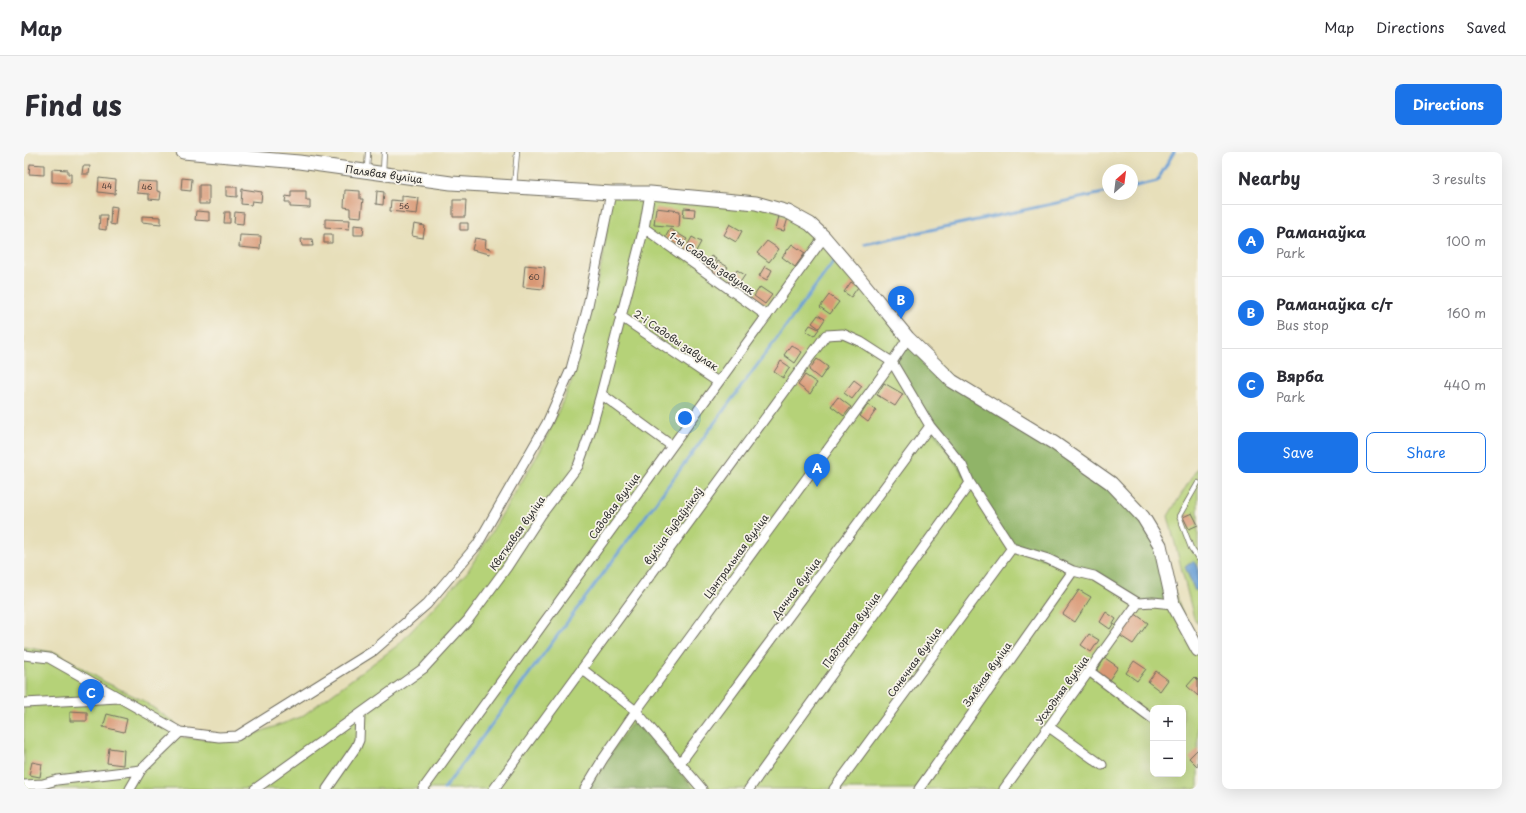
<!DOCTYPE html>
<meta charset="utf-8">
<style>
body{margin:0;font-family:"Playpen Sans",sans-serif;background:#f7f7f7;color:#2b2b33}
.controls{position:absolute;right:12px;bottom:12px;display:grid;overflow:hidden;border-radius:8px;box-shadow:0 4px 16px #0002}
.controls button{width:36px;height:36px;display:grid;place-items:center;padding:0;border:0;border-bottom:1px solid #e1e1e2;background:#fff;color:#2b2b33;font:20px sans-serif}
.compass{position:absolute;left:1078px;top:12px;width:36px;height:36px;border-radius:50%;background:#fff;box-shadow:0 4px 16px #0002;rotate:28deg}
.you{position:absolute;left:661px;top:266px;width:14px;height:14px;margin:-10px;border:3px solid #fff;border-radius:50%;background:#1a73e8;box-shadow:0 0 0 6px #1a73e833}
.badge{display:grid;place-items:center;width:26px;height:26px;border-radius:50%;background:#1a73e8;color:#fff;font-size:13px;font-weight:700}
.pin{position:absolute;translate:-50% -33px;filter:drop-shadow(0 1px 2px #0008)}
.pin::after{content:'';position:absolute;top:21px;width:14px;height:12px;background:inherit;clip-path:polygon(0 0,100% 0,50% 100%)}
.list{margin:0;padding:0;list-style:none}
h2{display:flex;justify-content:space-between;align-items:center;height:52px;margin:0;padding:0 16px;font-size:17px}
h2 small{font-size:13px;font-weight:400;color:#7c7c81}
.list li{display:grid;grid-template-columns:26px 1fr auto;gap:12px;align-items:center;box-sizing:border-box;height:72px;padding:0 16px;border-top:1px solid #e1e1e2}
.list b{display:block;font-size:15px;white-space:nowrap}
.list p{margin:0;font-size:13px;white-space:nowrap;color:#7c7c81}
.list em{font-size:13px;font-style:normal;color:#7c7c81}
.actions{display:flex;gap:8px;padding:12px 16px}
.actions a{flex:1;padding:9px 0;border:1px solid #1a73e8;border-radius:8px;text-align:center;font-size:14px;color:#1a73e8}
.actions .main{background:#1a73e8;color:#fff}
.map{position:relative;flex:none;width:1174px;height:637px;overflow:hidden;border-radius:8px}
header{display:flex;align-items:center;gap:24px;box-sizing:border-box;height:56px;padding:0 20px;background:#fff;border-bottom:1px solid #e1e1e2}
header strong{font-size:19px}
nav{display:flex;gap:22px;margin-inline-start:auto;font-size:14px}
.intro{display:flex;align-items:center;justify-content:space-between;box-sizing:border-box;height:96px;padding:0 24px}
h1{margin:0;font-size:28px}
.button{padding:10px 18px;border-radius:8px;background:#1a73e8;color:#fff;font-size:14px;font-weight:700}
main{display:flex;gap:24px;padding:0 24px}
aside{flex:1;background:#fff;border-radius:8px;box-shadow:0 4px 16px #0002}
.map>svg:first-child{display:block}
</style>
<header>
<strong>Map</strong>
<nav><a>Map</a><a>Directions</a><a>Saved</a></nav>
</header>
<div class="intro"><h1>Find us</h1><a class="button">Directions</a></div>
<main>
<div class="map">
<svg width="1174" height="637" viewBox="0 0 1174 637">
<rect width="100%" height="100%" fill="#f7f3e8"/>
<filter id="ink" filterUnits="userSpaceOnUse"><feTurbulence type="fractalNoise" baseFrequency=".025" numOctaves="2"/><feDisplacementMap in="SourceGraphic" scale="8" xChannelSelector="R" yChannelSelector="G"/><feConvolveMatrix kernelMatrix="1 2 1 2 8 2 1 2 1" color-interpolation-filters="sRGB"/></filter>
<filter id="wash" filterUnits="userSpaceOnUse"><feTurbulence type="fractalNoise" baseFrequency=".012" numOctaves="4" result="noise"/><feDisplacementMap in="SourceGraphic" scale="16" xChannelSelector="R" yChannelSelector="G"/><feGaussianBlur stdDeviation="0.9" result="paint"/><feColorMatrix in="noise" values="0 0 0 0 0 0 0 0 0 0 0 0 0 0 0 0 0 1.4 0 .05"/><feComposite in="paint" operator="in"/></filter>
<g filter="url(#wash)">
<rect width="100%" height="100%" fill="#e7dfba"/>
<path fill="#b5d278" stroke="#707e52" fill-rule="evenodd" d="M 587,41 L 732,51 L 786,72 L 884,186 L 1143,420 L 1174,502 L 1174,637 L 0,637 L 0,495 L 34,501 L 81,530 L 118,548 L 151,571 L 152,585 L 211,589 L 277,565 L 374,493 L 444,419 L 516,299 L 547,231 L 579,106 ZM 1129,556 L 1159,556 L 1159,622 L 1129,622 Z
M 1174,315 L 1174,472 L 1170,466 L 1144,364 Z"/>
<path fill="#90b468" stroke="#5e704a" d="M 884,186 L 928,229 L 1087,331 L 1136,393 L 1149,452 L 1114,451 L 1070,424 L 988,396 L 946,332 L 906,274 L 868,210 Z
M 610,569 L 670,637 L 565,637 L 570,628 L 579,619 L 591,595 Z"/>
<path fill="#679ed5" stroke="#496480" d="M 1169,409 L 1174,415 L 1174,437 L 1171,439 L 1161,415 Z"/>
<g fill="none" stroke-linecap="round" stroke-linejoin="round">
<path stroke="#679ed5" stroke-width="3" d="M 1108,35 L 1133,29 L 1150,0
M 841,92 L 1084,40
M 420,637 L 813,105"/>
</g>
<g id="blocks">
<path fill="#d99875" d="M 6,12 L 20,13 L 20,23 L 5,22 Z
M 59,14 L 66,14 L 65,22 L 58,22 Z
M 28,17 L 44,18 L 44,22 L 47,22 L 47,31 L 28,30 Z
M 75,26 L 92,28 L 91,42 L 74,40 Z
M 158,26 L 168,27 L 167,39 L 157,38 Z
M 114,29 L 133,30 L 133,39 L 137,40 L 136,48 L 125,47 L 125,42 L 113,41 Z
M 175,33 L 185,33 L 185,52 L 175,52 Z
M 202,35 L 213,35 L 213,45 L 202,44 Z
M 218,37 L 238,40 L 237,50 L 228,49 L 227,53 L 217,52 Z
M 321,38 L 336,39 L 336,47 L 339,47 L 337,65 L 326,64 L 326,56 L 320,55 Z
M 267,39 L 282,39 L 282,48 L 286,48 L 286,56 L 266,55 L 266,50 L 261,50 L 262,44 L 267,45 Z
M 353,39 L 360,40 L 359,53 L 352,52 Z
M 378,44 L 395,46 L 393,62 L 366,59 L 367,48 L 378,49 Z
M 429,48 L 442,48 L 441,65 L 429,65 Z
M 87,54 L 93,55 L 91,73 L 86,72 Z
M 632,56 L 656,59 L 655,75 L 630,73 Z
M 660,56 L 671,57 L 670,66 L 659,65 Z
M 172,59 L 185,60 L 185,69 L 171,68 Z
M 201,60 L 206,60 L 206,71 L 200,71 Z
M 211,60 L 220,61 L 219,72 L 210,71 Z
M 76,63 L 83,63 L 82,78 L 75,77 Z
M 118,64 L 137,65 L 137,72 L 118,70 Z
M 755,64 L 764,66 L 760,79 L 752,77 Z
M 301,67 L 326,68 L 325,77 L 301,75 Z
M 436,71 L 444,71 L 444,78 L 436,78 Z
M 390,72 L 401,74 L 399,86 L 388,84 Z
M 706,72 L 718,79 L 712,90 L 700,83 Z
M 330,73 L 340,74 L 339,83 L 330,83 Z
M 646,77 L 663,87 L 657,96 L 641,86 Z
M 300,82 L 308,82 L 308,91 L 300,91 Z
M 216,83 L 237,84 L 236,97 L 215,95 Z
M 668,85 L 677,90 L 670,103 L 661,98 Z
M 451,86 L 462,88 L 461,96 L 467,97 L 466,102 L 448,98 Z
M 277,87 L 288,87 L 289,94 L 278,94 Z
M 743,89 L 755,97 L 745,110 L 733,101 Z
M 768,92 L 781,101 L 771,115 L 758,105 Z
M 687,104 L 692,107 L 687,115 L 682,112 Z
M 694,109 L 704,115 L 697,125 L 688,120 Z
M 501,113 L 521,115 L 519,137 L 499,135 Z
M 741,114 L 748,118 L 743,128 L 735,124 Z
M 713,118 L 721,123 L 713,135 L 705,130 Z
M 827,130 L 834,135 L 827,145 L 820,140 Z
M 736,135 L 748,143 L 741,152 L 730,144 Z
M 805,143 L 815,150 L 806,162 L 796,155 Z
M 794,163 L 801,167 L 795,176 L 788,171 Z
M 786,173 L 795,177 L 790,184 L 782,179 Z
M 767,193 L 778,200 L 771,211 L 760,203 Z
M 793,207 L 804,215 L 796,227 L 785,218 Z
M 757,209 L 766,215 L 759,226 L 750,220 Z
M 781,223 L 793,231 L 786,242 L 774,233 Z
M 830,228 L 838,234 L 828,247 L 820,241 Z
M 860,231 L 879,242 L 871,254 L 853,243 Z
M 814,245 L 827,255 L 820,264 L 807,254 Z
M 844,252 L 852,258 L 844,270 L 836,264 Z
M 1168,361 L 1174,373 L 1165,377 L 1159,365 Z
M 1055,438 L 1067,445 L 1051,470 L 1039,462 Z
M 1082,460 L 1092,467 L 1086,477 L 1076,470 Z
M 1110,461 L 1124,471 L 1109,492 L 1095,483 Z
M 1065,482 L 1075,488 L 1067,500 L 1057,493 Z
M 1081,506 L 1094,515 L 1085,528 L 1072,520 Z
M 1110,509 L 1122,517 L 1113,529 L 1102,521 Z
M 1132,519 L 1144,528 L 1136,539 L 1124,530 Z
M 1171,525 L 1174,528 L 1174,544 L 1163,534 Z
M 46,559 L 63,560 L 63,569 L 46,569 Z
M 83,562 L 103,567 L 100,580 L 79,575 Z
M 85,596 L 100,598 L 99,613 L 83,611 Z
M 1174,597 L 1174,615 L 1165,606 Z
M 8,610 L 18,612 L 16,625 L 5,623 Z"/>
</g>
</g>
<g filter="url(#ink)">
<use href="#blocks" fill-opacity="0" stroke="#6d6a5d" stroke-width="1"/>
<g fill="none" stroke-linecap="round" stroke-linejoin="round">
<g stroke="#6d6a5d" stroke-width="6">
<path id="service" d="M 343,18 L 344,0
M 359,20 L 360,0
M 490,34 L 493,0
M 1174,331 L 1155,364 L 1167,396 L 1174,406"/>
</g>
<g stroke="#6d6a5d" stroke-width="11">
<path id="minor" d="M 620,76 L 743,164
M 596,164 L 694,230
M 577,242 L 648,294
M 0,503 L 25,506 L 156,580 L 195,585 L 213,584 L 349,499 L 403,452 L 453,393 L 523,271 L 547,217 L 563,158 L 587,41
M 558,517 L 612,559 L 678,637
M 1065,519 L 1129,567
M 0,551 L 95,546
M 1025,575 L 1078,613
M 656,611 L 906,274
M 0,633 L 19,632 L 33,628 L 117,618
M 106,637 L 117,618 L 156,580
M 231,637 L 400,516 L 444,468 L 483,415 L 517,363 L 554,314 L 566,281 L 577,242 L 620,76 L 626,41
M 303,637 L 332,595 L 335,588 L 336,562
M 399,637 L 800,85
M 470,637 L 802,183 L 819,182 L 837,190 L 868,210 L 906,274 L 938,313 L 946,331 L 988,396 L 1024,407 L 1049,419 L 1070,424 L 1114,451 L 1129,450 L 1149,452
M 561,637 L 579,607 L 612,559 L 868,210 L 884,186
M 725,637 L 946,331
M 810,637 L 988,396
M 895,637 L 1049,419
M 980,637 L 1114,451"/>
</g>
<g stroke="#6d6a5d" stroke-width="15">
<path id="secondary" d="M 159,0 L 275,10 L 427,31 L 587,41 L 626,41 L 732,51 L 764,60 L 786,72 L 800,85 L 835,126 L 884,186 L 928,229 L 1030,291 L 1087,331 L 1119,365 L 1136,393 L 1149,452 L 1174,498"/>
</g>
<use href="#service" stroke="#fff" stroke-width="4.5"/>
<use href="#minor" stroke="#fff" stroke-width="9"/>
<use href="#secondary" stroke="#fff" stroke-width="13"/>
</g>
</g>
<g text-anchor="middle" stroke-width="3.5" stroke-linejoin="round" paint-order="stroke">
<g font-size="8" fill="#56463e">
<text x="83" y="37">44</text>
<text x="123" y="38">46</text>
<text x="380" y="57">56</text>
<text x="510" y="128">60</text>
</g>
<g font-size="10" fill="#2b2b2b" stroke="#f7f3e8">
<text transform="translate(360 22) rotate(8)" y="4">Палявая вуліца</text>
<text transform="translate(688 111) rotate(35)" y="4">1-ы Садовы завулак</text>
<text transform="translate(652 188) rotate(34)" y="4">2-і Садовы завулак</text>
<text transform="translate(590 354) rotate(-54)" y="4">Садовая вуліца</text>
<text transform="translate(649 374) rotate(-54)" y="4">вуліца Будаўнікоў</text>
<text transform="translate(493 381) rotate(-55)" y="4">Кветкавая вуліца</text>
<text transform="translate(712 404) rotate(-54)" y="4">Цэнтральная вуліца</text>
<text transform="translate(772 436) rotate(-53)" y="4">Дачная вуліца</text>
<text transform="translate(827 478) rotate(-54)" y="4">Падгорная вуліца</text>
<text transform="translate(890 510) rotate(-54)" y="4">Сонечная вуліца</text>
<text transform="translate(963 522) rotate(-55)" y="4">Зялёная вуліца</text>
<text transform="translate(1038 538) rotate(-54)" y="4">Усходняя вуліца</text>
</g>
</g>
</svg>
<div class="controls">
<button>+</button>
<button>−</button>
</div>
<svg class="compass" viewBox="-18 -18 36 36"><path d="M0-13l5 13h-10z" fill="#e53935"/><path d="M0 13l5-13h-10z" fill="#7c7c81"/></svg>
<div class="you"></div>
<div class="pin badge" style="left:793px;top:335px">A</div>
<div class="pin badge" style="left:877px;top:167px">B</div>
<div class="pin badge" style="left:67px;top:560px">C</div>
</div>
<aside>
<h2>Nearby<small>3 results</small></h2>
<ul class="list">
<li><span class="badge">A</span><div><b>Раманаўка</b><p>Park</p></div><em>100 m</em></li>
<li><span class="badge">B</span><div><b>Раманаўка с/т</b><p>Bus stop</p></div><em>160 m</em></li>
<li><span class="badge">C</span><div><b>Вярба</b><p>Park</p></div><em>440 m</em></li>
</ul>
<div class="actions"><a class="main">Save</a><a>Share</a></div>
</aside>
</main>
